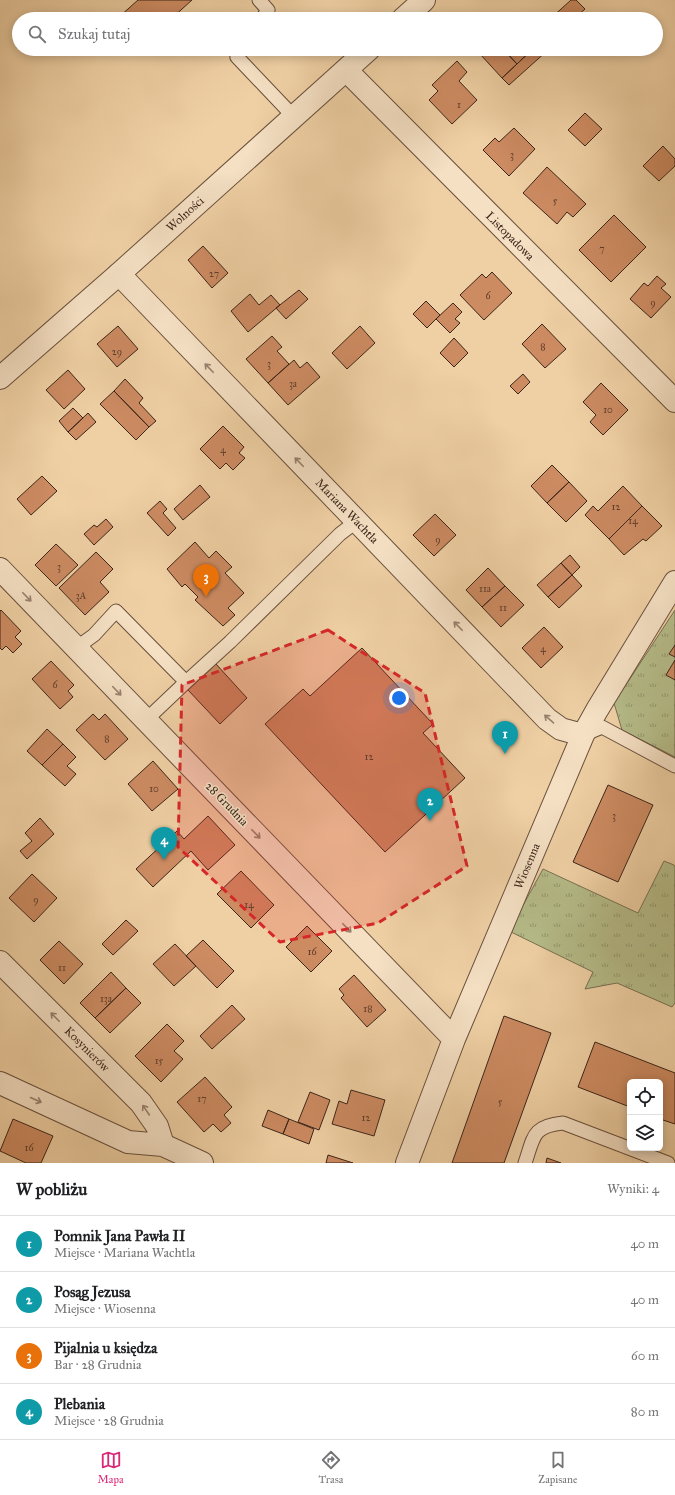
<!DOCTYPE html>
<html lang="pl">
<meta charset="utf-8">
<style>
body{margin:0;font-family:"IM FELL Great Primer",serif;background:#f2f2f2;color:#202124}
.controls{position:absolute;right:12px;bottom:12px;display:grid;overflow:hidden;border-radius:6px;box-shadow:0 2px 10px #0003}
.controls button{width:36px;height:36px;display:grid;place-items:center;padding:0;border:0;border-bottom:1px solid #e0e0e0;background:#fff;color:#202124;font:20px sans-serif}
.you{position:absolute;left:399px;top:698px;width:14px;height:14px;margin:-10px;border:3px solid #fff;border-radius:50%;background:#1a73e8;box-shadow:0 0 0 6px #1a73e833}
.badge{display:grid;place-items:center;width:26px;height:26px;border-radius:50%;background:#db2777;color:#fff;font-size:13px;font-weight:700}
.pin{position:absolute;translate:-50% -33px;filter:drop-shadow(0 1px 2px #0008)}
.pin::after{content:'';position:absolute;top:21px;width:14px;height:12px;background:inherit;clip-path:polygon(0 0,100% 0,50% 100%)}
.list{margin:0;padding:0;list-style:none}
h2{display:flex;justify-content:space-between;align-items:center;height:52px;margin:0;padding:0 16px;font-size:17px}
h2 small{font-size:13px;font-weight:400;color:#757577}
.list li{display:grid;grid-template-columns:26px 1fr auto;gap:12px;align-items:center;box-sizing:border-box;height:56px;padding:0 16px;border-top:1px solid #e0e0e0}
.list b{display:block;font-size:15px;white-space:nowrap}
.list p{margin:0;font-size:13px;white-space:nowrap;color:#757577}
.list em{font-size:13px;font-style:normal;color:#757577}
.icon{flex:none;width:22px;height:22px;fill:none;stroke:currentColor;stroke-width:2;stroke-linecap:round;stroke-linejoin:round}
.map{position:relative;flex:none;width:675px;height:1163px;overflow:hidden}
.search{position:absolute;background:#fff;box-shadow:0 2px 10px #0003;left:12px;right:12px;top:12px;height:44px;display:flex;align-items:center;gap:10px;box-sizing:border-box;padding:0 14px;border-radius:22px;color:#757577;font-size:15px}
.sheet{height:276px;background:#fff}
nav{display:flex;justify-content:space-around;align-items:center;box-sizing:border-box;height:56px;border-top:1px solid #e0e0e0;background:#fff;font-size:11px;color:#757577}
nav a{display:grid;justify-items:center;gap:2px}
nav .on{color:#db2777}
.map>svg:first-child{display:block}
</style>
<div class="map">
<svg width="675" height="1163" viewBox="0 0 675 1163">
<defs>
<pattern id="grass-tufts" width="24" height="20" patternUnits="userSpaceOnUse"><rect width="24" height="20" fill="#b5bc89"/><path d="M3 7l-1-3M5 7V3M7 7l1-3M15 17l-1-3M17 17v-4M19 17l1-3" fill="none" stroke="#94996f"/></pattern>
</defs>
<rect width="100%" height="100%" fill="#efd0a4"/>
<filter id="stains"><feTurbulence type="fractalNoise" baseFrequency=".005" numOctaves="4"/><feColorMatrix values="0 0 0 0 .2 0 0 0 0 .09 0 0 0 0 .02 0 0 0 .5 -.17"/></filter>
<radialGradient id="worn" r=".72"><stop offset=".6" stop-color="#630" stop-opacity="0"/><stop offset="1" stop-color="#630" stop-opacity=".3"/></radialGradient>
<path fill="url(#grass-tufts)" stroke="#787052" d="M 675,610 L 675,757 L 622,730 L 614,703 Z
M 664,861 L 674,865 L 675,867 L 675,1003 L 672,1007 L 617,983 L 585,989 L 593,972 L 509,931 L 543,869 L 638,913 Z"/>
<path fill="#cd8b62" stroke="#3c251a" d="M 138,0 L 192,0 L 171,19 L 121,19 L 119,17 Z
M 571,0 L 576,0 L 585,9 L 574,19 L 550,19 Z
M 486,49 L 503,49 L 517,64 L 502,78 L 480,54 Z
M 503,49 L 527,49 L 529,52 L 517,64 Z
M 533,49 L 547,49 L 548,50 L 509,85 L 502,78 Z
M 457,61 L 467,72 L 459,81 L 477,100 L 452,124 L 429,100 L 438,91 L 432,85 Z
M 585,113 L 602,129 L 585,146 L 568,130 Z
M 514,128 L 535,149 L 509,176 L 483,150 L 495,138 L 499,142 Z
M 663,146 L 675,159 L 675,166 L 659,181 L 643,166 Z
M 547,167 L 586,204 L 573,217 L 567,212 L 557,224 L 523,193 Z
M 614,215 L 646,247 L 611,282 L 579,250 Z
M 203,246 L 228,273 L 212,288 L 188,260 Z
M 492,272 L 512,293 L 484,320 L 460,295 L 482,274 L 486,278 Z
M 657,276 L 666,284 L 661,288 L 671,297 L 651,318 L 630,299 L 644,283 L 648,286 Z
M 299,290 L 308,299 L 286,319 L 276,308 Z
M 250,294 L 259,305 L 271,295 L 280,305 L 248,332 L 231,311 Z
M 426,301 L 440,315 L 427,328 L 413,314 Z
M 453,303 L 462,312 L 455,319 L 460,323 L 450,333 L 436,319 Z
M 542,324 L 566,349 L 545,368 L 522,344 Z
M 118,326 L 138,349 L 117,367 L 97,344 Z
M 360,326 L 375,343 L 347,369 L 332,353 Z
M 272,336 L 282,347 L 277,351 L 289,364 L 268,383 L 246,359 Z
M 454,338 L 468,353 L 454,367 L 440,353 Z
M 294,360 L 300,368 L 307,362 L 320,377 L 288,405 L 268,383 Z
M 68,370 L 85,389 L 64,409 L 46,390 Z
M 523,374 L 530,382 L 518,394 L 510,386 Z
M 125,379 L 143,398 L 139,403 L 156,421 L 149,427 L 114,391 Z
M 601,383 L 628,410 L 603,435 L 590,422 L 596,415 L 583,402 Z
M 114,391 L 149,427 L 136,440 L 100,404 Z
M 73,408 L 83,418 L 68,432 L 59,421 Z
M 88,413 L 96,422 L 76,440 L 68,432 Z
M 223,426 L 244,447 L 239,453 L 245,458 L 233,470 L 226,463 L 220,469 L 200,449 Z
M 552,465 L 569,482 L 547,503 L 531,486 Z
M 42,476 L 57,491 L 31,515 L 17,499 Z
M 569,482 L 587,501 L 566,522 L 547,503 Z
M 200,485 L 210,497 L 183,520 L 174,509 Z
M 623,486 L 642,506 L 609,539 L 585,515 L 593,506 L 598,511 Z
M 160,501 L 167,509 L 163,513 L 176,528 L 168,536 L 147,513 Z
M 642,506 L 662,526 L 646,541 L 643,539 L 624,555 L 609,539 Z
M 435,514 L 456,535 L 434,556 L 413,535 Z
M 106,519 L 113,527 L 94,545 L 84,534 L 94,525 L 97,527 Z
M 195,542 L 209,558 L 216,551 L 232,567 L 225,573 L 244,593 L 228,608 L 235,615 L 223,626 L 195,600 L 198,597 L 185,584 L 182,587 L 167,569 Z
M 56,544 L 78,565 L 56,586 L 35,565 Z
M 96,552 L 113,569 L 100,582 L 109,592 L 85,615 L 59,588 Z
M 570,555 L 580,567 L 572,575 L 561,563 Z
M 561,563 L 572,575 L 548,597 L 537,585 Z
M 488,568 L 505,586 L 482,607 L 466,590 Z
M 572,575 L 582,586 L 559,608 L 548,597 Z
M 505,586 L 524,605 L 501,627 L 482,607 Z
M 1,610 L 21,631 L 15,637 L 22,644 L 13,653 L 6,646 L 2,650 L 0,648 L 0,611 Z
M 544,627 L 563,647 L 541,668 L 522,648 Z
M 675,645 L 675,657 L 669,654 Z
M 362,648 L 433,724 L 423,733 L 465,778 L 385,852 L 265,724 L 303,689 L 310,696 Z
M 675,660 L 675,680 L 666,675 Z
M 51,661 L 74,685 L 68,691 L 73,697 L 60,709 L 32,679 Z
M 216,664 L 247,698 L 220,724 L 188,690 Z
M 93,714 L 99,720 L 105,714 L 128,739 L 105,760 L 76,730 Z
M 47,729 L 63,744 L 42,765 L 27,751 Z
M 63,744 L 76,757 L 67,766 L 76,774 L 65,786 L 42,765 Z
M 153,761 L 178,789 L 152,811 L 128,784 Z
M 608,785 L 653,805 L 618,882 L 573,862 Z
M 208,816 L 235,845 L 208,870 L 191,851 L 153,887 L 136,869 L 177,831 L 184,839 Z
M 40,818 L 54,834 L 27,859 L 20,851 L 32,841 L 25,833 Z
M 241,871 L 274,905 L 251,928 L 217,894 Z
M 32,874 L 57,898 L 34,922 L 9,898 Z
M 126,920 L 138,931 L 113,955 L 102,944 Z
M 307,926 L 332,951 L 311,972 L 286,947 Z
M 203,940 L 234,971 L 217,988 L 186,956 Z
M 59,941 L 83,964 L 64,984 L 40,960 Z
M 175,944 L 196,966 L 174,986 L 153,964 Z
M 111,972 L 126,988 L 95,1018 L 80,1003 Z
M 354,975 L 386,1010 L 367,1027 L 341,998 L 344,995 L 339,989 Z
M 126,988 L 141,1003 L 110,1033 L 95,1018 Z
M 232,1005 L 245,1019 L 212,1049 L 200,1036 Z
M 504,1016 L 551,1033 L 504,1163 L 452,1163 Z
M 167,1024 L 184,1041 L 174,1051 L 183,1059 L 161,1082 L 135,1056 Z
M 595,1042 L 675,1073 L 675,1124 L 660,1119 L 660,1082 L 630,1082 L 630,1107 L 578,1087 Z
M 205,1077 L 232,1107 L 224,1115 L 231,1123 L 221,1132 L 213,1124 L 204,1132 L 177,1102 Z
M 351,1090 L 385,1100 L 374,1136 L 332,1124 L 339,1101 L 347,1104 Z
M 310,1092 L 330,1100 L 319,1130 L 298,1122 Z
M 268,1110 L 289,1119 L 283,1134 L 262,1126 Z
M 13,1119 L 53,1136 L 41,1163 L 26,1163 L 0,1151 Z
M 289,1119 L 314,1129 L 309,1144 L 283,1134 Z
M 328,1155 L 353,1163 L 326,1163 Z
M 547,1158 L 561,1163 L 546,1163 Z"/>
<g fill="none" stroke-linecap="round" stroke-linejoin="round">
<g stroke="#69503c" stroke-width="15">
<path id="service" d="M 259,0 L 268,10 L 262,19
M 242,49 L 237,57 L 294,117
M 76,648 L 94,635 L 116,611 L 186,682 L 230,642 L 340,534 L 357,521
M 146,720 L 186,682
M 583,735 L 602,727 L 675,766
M 525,1163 C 534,1137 532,1126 563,1123 L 668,1163"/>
</g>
<g stroke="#69503c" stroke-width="24">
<path id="minor" d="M 346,70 L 675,401
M 119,274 L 547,719 L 561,729 L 583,735
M 0,569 L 454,1039
M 0,962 L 141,1103 L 157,1126 L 163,1145
M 0,1083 L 128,1142 L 163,1145 L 202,1163
M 407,1163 L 454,1039 L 583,735 L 597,710 L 675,582"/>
</g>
<g stroke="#69503c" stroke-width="24">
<path id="tertiary" d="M 403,19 L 424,0
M 0,378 L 119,274 L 369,49"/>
</g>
<use href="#service" stroke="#f5e0c4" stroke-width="13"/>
<use href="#minor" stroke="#f5e0c4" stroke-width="22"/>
<use href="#tertiary" stroke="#f5e0c4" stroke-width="22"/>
</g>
<defs><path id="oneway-shaft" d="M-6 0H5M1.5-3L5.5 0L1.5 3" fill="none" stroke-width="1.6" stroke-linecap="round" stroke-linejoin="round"/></defs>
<g stroke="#98826f">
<use href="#oneway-shaft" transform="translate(209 368) rotate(-134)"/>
<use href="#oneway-shaft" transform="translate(299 462) rotate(-134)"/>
<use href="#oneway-shaft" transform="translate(27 597) rotate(46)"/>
<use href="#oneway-shaft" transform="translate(458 626) rotate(-134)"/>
<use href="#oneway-shaft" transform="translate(117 691) rotate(46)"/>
<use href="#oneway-shaft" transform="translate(549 719) rotate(-139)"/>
<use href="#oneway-shaft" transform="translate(256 834) rotate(46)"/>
<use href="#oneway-shaft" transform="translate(347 928) rotate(46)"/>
<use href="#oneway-shaft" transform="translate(55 1017) rotate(-135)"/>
<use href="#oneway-shaft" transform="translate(36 1100) rotate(24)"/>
<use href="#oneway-shaft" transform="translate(146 1110) rotate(-124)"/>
</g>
<path fill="#d62828" fill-opacity="0.2" stroke="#d62828" stroke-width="3" stroke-dasharray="8 5" stroke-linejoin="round" d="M 328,630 L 425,693 L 467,866 L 378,923 L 280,942 L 178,847 L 182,685 Z"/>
<g text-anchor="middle" stroke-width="3" stroke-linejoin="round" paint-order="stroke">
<g font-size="10" fill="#603e2c">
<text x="459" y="108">1</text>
<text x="512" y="158">3</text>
<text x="555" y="204">5</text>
<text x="602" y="252">7</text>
<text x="214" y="277">27</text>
<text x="488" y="299">6</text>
<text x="653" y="306">9</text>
<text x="543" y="350">8</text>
<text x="117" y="355">29</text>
<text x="269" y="367">3</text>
<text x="293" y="387">3a</text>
<text x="608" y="413">10</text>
<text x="223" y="453">4</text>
<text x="616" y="510">12</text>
<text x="633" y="524">14</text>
<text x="438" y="543">9</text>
<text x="59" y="570">3</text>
<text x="485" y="592">11a</text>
<text x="81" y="599">3A</text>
<text x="503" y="611">11</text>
<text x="543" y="652">4</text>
<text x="55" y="688">6</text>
<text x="107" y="742">8</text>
<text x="369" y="760">12</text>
<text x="154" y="792">10</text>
<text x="614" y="819">3</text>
<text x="36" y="903">9</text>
<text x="249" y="908">14</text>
<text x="312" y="955">16</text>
<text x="62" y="971">11</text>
<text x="106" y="1002">13a</text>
<text x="368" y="1012">18</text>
<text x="159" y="1064">15</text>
<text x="202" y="1102">17</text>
<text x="500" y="1105">5</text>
<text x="366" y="1121">12</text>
<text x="29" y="1151">16</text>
</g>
<g font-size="12" fill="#3c251a" stroke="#f5e0c4">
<text transform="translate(185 214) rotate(-42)" y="4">Wolności</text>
<text transform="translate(510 236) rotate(45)" y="4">Listopadowa</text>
<text transform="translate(347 511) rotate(46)" y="4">Mariana Wachtla</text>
<text transform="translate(227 804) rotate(46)" y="4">28 Grudnia</text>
<text transform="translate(527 866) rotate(-67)" y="4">Wiosenna</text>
<text transform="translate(87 1049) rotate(45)" y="4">Kosynierów</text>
</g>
</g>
<rect width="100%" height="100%" filter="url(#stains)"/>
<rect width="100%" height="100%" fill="url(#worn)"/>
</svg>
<div class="controls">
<button><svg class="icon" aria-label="locate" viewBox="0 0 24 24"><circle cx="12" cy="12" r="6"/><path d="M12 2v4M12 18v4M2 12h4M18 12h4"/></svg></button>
<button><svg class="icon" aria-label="layers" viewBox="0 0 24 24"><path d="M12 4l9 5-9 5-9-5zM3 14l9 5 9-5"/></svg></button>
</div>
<div class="you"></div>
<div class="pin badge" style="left:505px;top:754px;background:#0f9aa8">1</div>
<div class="pin badge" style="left:430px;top:821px;background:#0f9aa8">2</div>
<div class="pin badge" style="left:206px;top:597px;background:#e8710a">3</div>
<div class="pin badge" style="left:164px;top:860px;background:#0f9aa8">4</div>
<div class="search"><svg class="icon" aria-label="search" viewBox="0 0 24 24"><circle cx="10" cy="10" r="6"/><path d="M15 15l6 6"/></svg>Szukaj tutaj</div>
</div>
<section class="sheet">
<h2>W pobliżu<small>Wyniki: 4</small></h2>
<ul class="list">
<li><span class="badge" style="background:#0f9aa8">1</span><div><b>Pomnik Jana Pawła II</b><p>Miejsce · Mariana Wachtla</p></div><em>40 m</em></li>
<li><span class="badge" style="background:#0f9aa8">2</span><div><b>Posąg Jezusa</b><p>Miejsce · Wiosenna</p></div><em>40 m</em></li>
<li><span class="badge" style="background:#e8710a">3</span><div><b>Pijalnia u księdza</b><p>Bar · 28 Grudnia</p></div><em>60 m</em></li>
<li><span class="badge" style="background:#0f9aa8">4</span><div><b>Plebania</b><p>Miejsce · 28 Grudnia</p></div><em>80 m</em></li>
</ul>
</section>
<nav>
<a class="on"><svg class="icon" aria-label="map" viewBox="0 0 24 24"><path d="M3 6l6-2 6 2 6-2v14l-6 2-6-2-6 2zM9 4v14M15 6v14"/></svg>Mapa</a>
<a><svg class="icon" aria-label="directions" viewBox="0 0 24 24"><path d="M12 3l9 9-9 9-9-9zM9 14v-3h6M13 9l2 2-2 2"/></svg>Trasa</a>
<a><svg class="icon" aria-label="saved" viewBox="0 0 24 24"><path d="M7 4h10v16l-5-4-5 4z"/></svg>Zapisane</a>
</nav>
